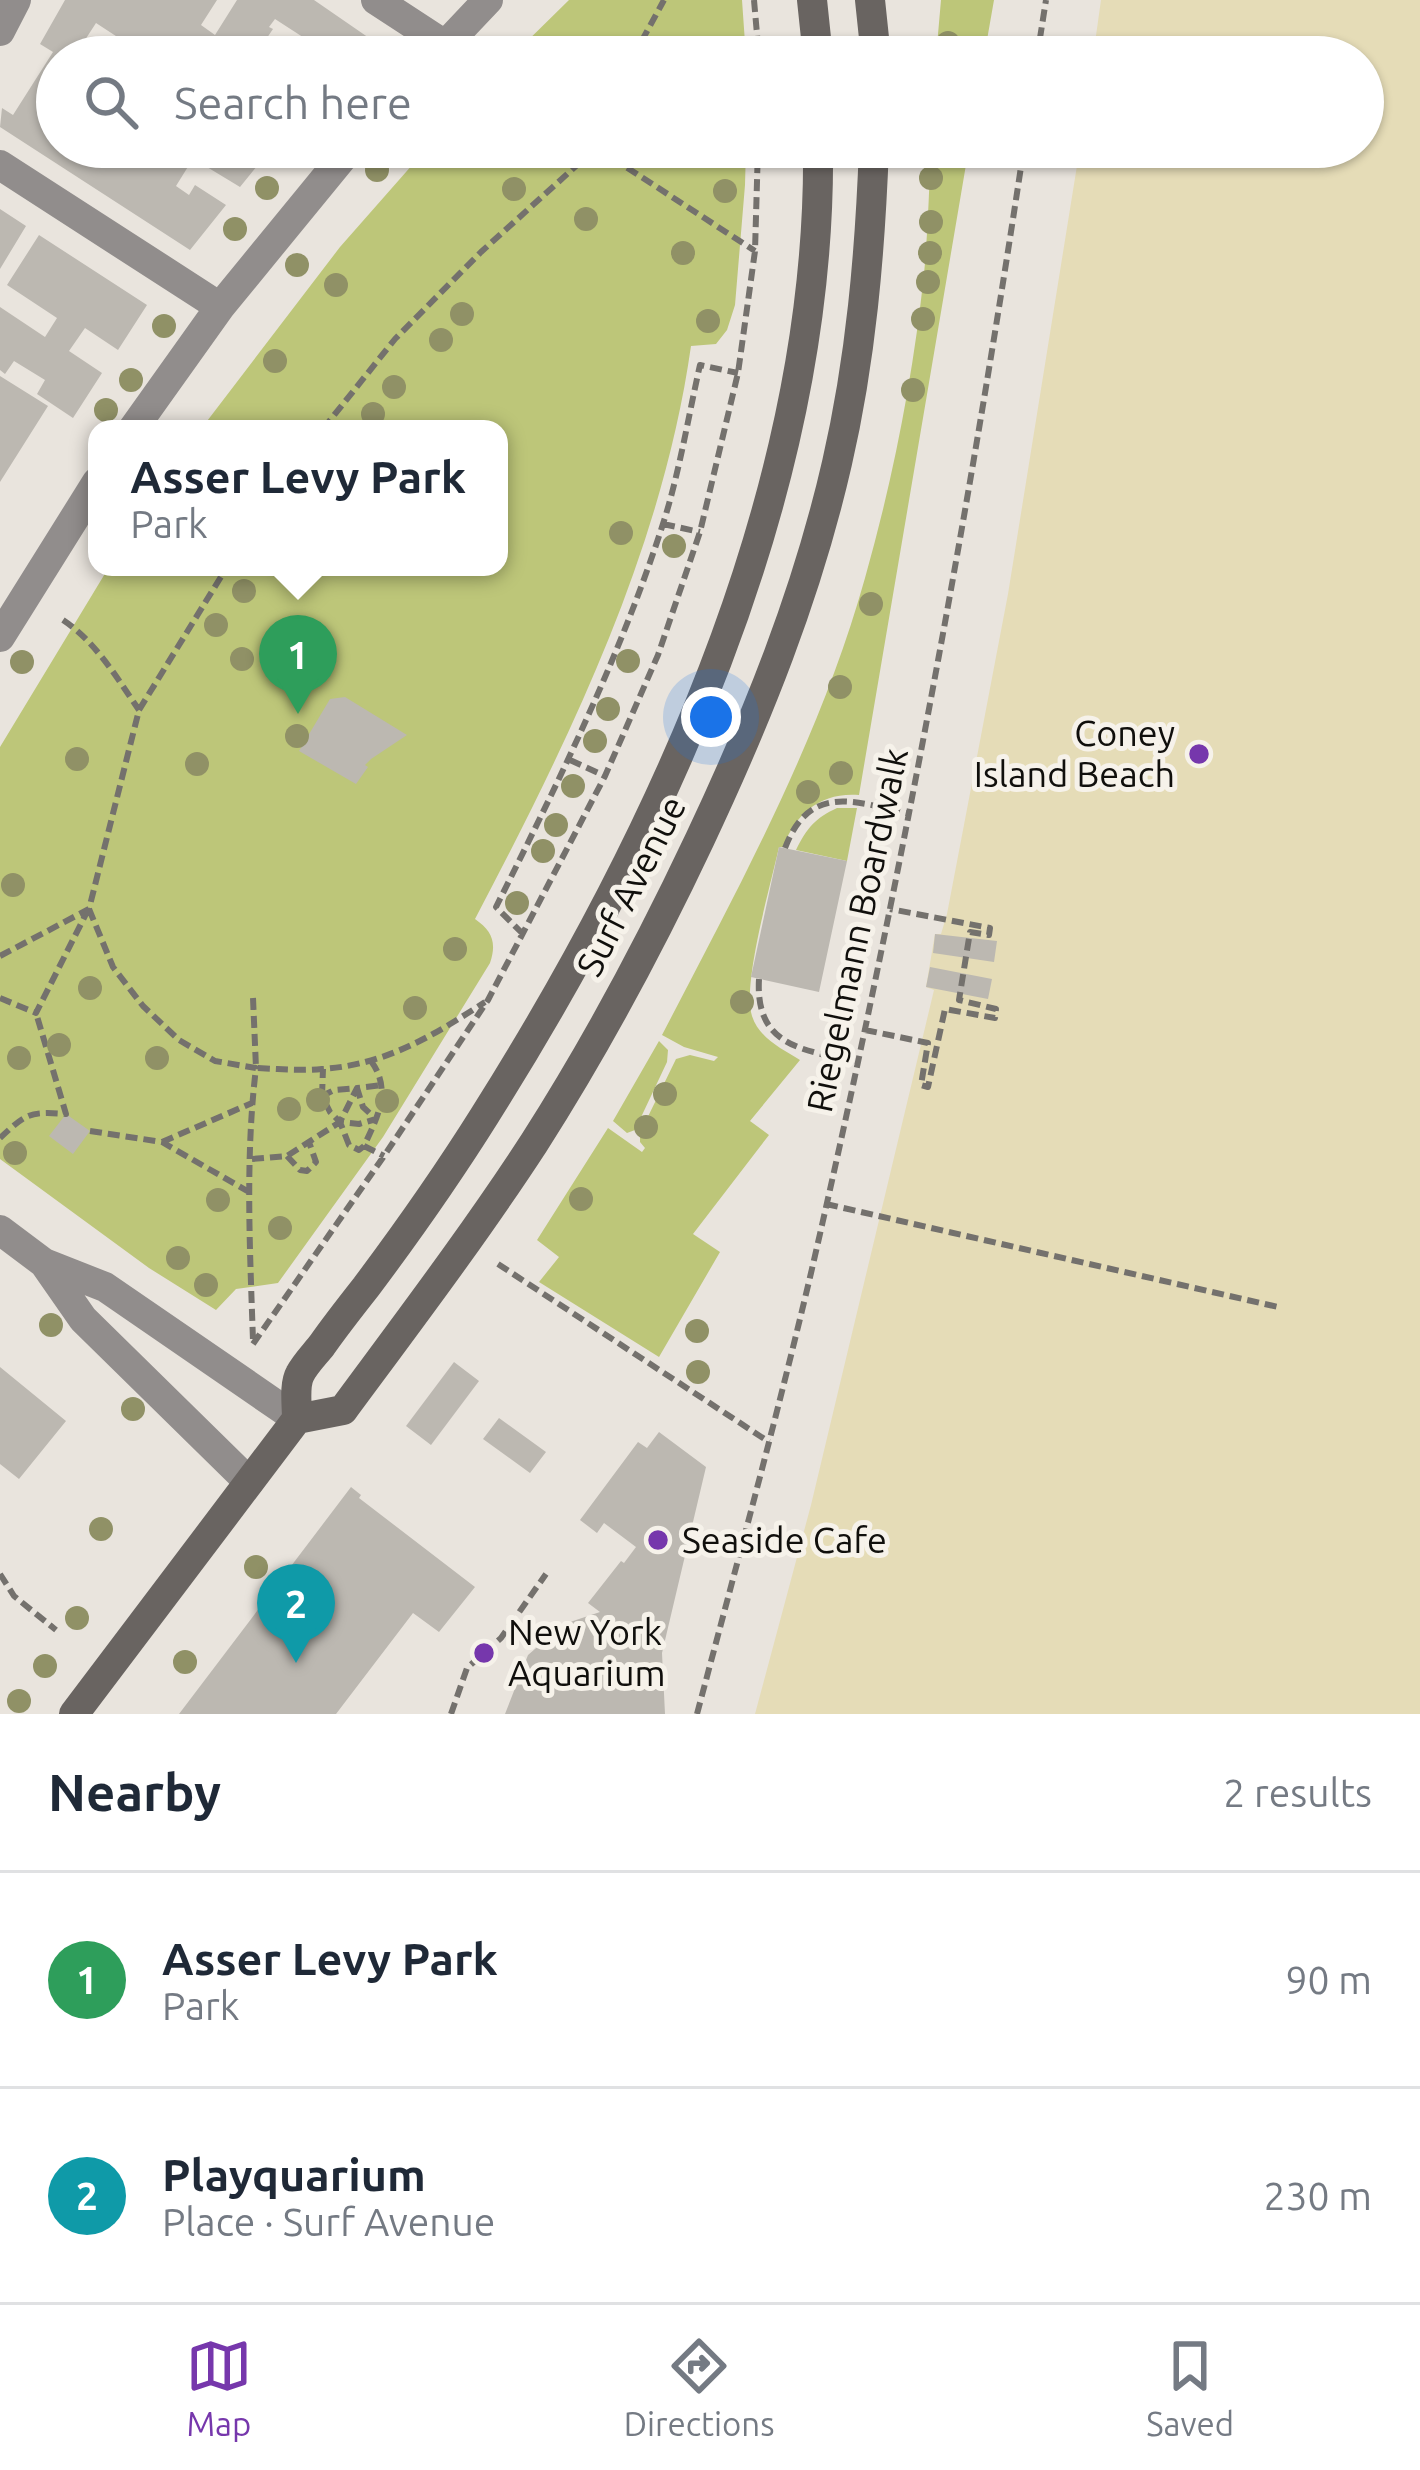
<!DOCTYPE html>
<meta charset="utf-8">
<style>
body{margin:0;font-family:Ubuntu,sans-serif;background:#f2f2f3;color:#1f2937}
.you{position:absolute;left:711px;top:717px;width:42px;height:42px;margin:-30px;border:9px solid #fff;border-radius:50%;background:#1a73e8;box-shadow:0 0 0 18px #1a73e833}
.badge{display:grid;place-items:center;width:78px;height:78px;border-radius:50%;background:#7637ac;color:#fff;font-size:39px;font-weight:700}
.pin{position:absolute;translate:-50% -99px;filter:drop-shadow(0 3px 6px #0008)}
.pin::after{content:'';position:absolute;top:63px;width:42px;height:36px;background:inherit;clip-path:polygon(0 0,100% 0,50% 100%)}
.popup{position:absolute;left:88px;top:420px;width:420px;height:156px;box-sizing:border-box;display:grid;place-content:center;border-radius:24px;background:#fff;filter:drop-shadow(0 3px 9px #0005);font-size:39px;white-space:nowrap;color:#747a83}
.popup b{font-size:45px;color:#1f2937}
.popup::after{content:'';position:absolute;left:50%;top:100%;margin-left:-24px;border:24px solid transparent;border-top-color:#fff}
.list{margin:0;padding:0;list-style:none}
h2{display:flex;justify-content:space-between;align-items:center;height:156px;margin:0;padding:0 48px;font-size:51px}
h2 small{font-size:39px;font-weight:400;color:#747a83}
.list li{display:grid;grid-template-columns:78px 1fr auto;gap:36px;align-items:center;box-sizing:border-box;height:216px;padding:0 48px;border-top:3px solid #e0e1e3}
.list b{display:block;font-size:45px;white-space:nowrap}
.list p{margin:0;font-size:39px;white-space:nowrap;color:#747a83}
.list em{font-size:39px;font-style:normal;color:#747a83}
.icon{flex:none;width:66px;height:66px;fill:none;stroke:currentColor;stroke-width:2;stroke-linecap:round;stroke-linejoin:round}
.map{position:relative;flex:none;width:1420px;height:1714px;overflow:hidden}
.search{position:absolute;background:#fff;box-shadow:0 3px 9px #0004;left:36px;right:36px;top:36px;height:132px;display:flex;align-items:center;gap:30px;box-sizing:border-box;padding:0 42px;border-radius:66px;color:#747a83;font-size:45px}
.sheet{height:588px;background:#fff}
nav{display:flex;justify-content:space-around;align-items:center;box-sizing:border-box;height:168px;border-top:3px solid #e0e1e3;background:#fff;font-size:33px;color:#747a83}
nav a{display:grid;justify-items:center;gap:6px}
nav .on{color:#7637ac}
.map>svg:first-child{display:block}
</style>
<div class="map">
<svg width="1420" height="1714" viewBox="0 0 1420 1714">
<rect width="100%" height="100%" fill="#e9e4dd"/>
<path fill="#bdc679" d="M 569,0 L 742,0 L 746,57 L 511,57 Z
M 941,0 L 994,0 L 984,57 L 936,57 Z
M 428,147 L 746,147 L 745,185 L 735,305 L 727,330 L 716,344 L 691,346 C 662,550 570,738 475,919 C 492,931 497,942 490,963 L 383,1137 L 278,1283 L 236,1289 L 216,1310 L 149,1268 L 0,1159 L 0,747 L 109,567 L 499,567 L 499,429 L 201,429 L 340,247 Z
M 931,147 L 969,147 L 859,795 C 821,792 796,813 783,847 L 779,847 C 771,884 742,984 752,1016 C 759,1038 782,1049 800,1060 L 750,1121 L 769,1135 L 693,1234 L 720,1252 L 659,1357 L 539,1282 L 559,1257 L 537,1240 L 608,1128 L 642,1152 L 645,1148 L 640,1142 L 640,1133 L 676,1059 L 690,1055 L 714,1061 L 718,1057 L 684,1047 L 662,1035 C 739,887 820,739 865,578 C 893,479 913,377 924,274 C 928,232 929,189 931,147 Z
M 837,808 L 857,808 L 847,861 L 796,850 C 807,828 815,818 837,808 Z
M 659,1041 L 668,1050 L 667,1062 L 635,1130 L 627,1133 L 613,1121 Z"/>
<path fill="#e5dcb7" d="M 1101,0 L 1420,0 L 1420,1714 L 755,1714 L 811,1505 L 934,990 L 926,987 L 935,934 L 941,934 L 947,914 L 1008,594 L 1080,147 L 1363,147 L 1363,57 L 1093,57 Z"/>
<path fill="#bcb8b1" d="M 65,0 L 217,0 L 201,25 L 215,35 L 237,0 L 314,0 L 372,40 L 357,57 L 294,57 L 300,47 L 306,51 L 312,43 L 275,19 L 269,27 L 273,29 L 254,57 L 148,57 L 96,23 L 74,57 L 57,57 L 57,84 L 39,111 L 52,121 L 57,112 L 57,147 L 265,147 L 270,150 L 240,187 L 207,167 L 213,158 L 199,149 L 176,186 L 189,195 L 195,185 L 226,205 L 190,250 L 0,127 L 2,108 L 13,115 L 53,52 L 40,44 Z
M 0,209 L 26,226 L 0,269 Z
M 39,235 L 147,305 L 118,350 L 85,328 L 69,351 L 102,373 L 73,418 L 37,394 L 45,380 L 14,361 L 5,374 L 0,370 L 0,307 L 45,337 L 57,318 L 7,285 Z
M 0,376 L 48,406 L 0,482 Z
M 345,697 L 407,735 L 371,759 L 365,765 L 368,767 L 356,784 L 299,751 L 330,699 Z
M 779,847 L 847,861 L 819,992 L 751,977 Z
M 935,934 L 997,941 L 994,962 L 933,953 Z
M 930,967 L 992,979 L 988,999 L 926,987 Z
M 66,1114 L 90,1131 L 73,1154 L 49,1136 Z
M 454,1362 L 479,1381 L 431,1445 L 406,1426 Z
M 0,1367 L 66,1421 L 19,1479 L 0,1464 Z
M 499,1418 L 546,1452 L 530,1473 L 483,1439 Z
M 659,1432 L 706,1467 L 662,1653 L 665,1714 L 505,1714 L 528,1655 L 564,1624 L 600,1612 L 588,1603 L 621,1561 L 624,1563 L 636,1547 L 604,1523 L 597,1533 L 580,1520 L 638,1442 L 647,1448 Z
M 351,1487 L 361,1495 L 359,1498 L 475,1587 L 439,1632 L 413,1613 L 336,1714 L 179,1714 Z"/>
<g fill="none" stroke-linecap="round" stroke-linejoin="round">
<path stroke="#74716d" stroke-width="6" stroke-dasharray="12 6" stroke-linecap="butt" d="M 754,0 L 759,57
M 633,57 L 664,0
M 1037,57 L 1046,0
M 597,148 L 755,251
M 323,429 L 395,339 L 481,252 L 597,147
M 663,524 L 700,532
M 63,620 C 96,642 117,678 139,710
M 570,760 L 605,776
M 785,848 C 810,782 856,802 910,814
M 89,909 L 113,967 L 143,1006 L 179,1040 L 215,1061 L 256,1068 C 245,1158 250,1250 253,1341
M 523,934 L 496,907 C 558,783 619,659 662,527 C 679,475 688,418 700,365 L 738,373
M 0,956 L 89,909 L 139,710 L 227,567
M 759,979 C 755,1048 805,1050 858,1062
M 0,998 L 36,1013 L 87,912
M 253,998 L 256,1068 C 278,1069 301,1071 322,1069 C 385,1065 433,1036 485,1002
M 865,1030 L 928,1043 L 921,1085 L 928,1087 L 945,1009 L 995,1018 L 996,1009 L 959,1000 L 970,932 L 989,935 L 990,928 L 890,909
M 371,1061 C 392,1090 378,1116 364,1146 L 359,1150 L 349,1145 L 340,1122 L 357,1088 L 383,1085
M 322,1096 L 323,1069
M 90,1131 L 162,1142 L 249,1192
M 0,1138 C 26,1114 29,1111 66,1114 L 36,1013
M 162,1142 L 252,1103
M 364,1146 L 384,1156
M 287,1156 L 300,1170 L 307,1171 L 316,1162 L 309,1142
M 252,1159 L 287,1156 L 340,1122 L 359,1124 L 376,1119 L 363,1107 L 357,1088 L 334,1090 L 322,1096 L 330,1112 L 340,1122
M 826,1204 L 1278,1307
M 498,1264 L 769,1442
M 253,1344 L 384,1156 L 488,1000 L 605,776 L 658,655 L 700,532 L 738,373 L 755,251 L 758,147
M 0,1574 L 14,1596 L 56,1630
M 451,1714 L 467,1668 L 501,1638 L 546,1574
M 697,1714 C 736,1567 776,1421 811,1273 C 897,901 967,525 1024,147"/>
<path stroke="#918d8c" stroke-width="30" d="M 376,0 L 445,45
M 0,31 L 16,0
M 434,57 L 488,0
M 0,165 L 220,307
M 133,429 L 220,307 L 351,147
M 0,637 L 97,482
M 0,1230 L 44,1263 L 105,1287 L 297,1419
M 44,1263 L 83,1319 L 249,1482"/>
<path stroke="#696461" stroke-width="30" d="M 812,0 L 818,57
M 870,0 L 876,57
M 297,1419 L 343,1410 C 408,1322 474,1235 534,1143 C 596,1046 651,943 700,839 C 757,718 807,594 837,463 C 861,359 870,254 874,147
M 74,1714 L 297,1419 C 297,1405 294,1385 300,1374 C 305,1364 315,1354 322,1345 C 336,1325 351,1306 366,1287 C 408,1231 448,1174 485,1115 C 664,831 822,489 818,147"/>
</g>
<g fill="#909166">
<circle cx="948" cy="43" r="12"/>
<circle cx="377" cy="170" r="12"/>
<circle cx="931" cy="178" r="12"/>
<circle cx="267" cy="188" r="12"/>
<circle cx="514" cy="189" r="12"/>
<circle cx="725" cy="191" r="12"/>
<circle cx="586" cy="219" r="12"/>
<circle cx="931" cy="222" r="12"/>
<circle cx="235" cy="229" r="12"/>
<circle cx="683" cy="253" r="12"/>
<circle cx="930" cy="253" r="12"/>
<circle cx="297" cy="265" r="12"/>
<circle cx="928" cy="282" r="12"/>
<circle cx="336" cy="285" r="12"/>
<circle cx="462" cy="314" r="12"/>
<circle cx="923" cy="319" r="12"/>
<circle cx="708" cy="321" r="12"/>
<circle cx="164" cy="326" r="12"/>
<circle cx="441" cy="340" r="12"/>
<circle cx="275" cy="361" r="12"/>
<circle cx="131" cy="380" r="12"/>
<circle cx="394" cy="387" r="12"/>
<circle cx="913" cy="390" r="12"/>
<circle cx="106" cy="410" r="12"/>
<circle cx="373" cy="414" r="12"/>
<circle cx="621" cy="533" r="12"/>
<circle cx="674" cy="546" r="12"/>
<circle cx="244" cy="591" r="12"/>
<circle cx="871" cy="604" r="12"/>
<circle cx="216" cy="625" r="12"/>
<circle cx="242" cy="659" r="12"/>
<circle cx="628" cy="661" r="12"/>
<circle cx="22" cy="662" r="12"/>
<circle cx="840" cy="687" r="12"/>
<circle cx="608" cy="709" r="12"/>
<circle cx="297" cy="736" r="12"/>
<circle cx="595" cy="741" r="12"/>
<circle cx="77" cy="759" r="12"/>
<circle cx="197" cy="764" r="12"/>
<circle cx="841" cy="773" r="12"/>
<circle cx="573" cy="786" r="12"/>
<circle cx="808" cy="792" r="12"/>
<circle cx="556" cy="825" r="12"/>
<circle cx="543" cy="851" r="12"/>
<circle cx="13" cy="885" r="12"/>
<circle cx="517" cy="903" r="12"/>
<circle cx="455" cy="949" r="12"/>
<circle cx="90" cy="988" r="12"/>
<circle cx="742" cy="1002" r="12"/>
<circle cx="415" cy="1008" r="12"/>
<circle cx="59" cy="1045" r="12"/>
<circle cx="19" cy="1058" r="12"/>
<circle cx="157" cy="1058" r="12"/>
<circle cx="665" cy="1094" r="12"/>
<circle cx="318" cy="1100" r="12"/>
<circle cx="387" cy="1101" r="12"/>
<circle cx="289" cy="1109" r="12"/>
<circle cx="646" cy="1127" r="12"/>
<circle cx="15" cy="1153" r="12"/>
<circle cx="581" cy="1199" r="12"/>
<circle cx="218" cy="1200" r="12"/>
<circle cx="280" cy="1228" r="12"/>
<circle cx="178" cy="1258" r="12"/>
<circle cx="206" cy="1285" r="12"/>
<circle cx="51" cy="1325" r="12"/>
<circle cx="697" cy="1331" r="12"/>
<circle cx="698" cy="1372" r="12"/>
<circle cx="133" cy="1409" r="12"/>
<circle cx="101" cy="1529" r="12"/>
<circle cx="256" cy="1567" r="12"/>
<circle cx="77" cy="1618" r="12"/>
<circle cx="185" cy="1662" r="12"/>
<circle cx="45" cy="1666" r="12"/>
<circle cx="19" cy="1701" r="12"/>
</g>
<g fill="#7637ac" stroke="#f6f2ea" stroke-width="4.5">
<circle cx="1199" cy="754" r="12"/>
<circle cx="658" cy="1540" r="12"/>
<circle cx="484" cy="1653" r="12"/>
</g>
<g text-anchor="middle" stroke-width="10" stroke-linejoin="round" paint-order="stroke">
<g font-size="36" fill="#100f0c" stroke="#f6f2ea" text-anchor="start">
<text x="1175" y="746" text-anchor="end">Coney<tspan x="1175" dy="41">Island Beach</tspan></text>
<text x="682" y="1553">Seaside Cafe</text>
<text x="508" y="1645">New York<tspan x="508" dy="41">Aquarium</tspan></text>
</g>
<g font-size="36" fill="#100f0c" stroke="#f6f2ea">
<text transform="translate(631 886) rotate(-63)" y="13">Surf Avenue</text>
<text transform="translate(857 930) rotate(-78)" y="13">Riegelmann Boardwalk</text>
</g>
</g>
</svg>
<div class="you"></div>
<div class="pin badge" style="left:298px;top:714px;background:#2e9e5b">1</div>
<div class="popup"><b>Asser Levy Park</b>Park</div>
<div class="pin badge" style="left:296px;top:1663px;background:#0f9aa8">2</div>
<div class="search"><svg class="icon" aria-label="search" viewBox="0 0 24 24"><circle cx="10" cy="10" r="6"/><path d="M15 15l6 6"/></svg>Search here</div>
</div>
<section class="sheet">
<h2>Nearby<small>2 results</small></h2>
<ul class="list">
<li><span class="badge" style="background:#2e9e5b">1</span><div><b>Asser Levy Park</b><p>Park</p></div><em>90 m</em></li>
<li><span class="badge" style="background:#0f9aa8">2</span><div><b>Playquarium</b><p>Place · Surf Avenue</p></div><em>230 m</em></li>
</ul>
</section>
<nav>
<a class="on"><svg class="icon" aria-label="map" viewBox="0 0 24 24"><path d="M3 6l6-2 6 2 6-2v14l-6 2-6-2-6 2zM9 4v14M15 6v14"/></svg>Map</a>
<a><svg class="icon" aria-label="directions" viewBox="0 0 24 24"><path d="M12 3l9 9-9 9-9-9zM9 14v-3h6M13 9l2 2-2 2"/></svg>Directions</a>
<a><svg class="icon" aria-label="saved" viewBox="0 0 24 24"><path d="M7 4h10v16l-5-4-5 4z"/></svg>Saved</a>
</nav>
